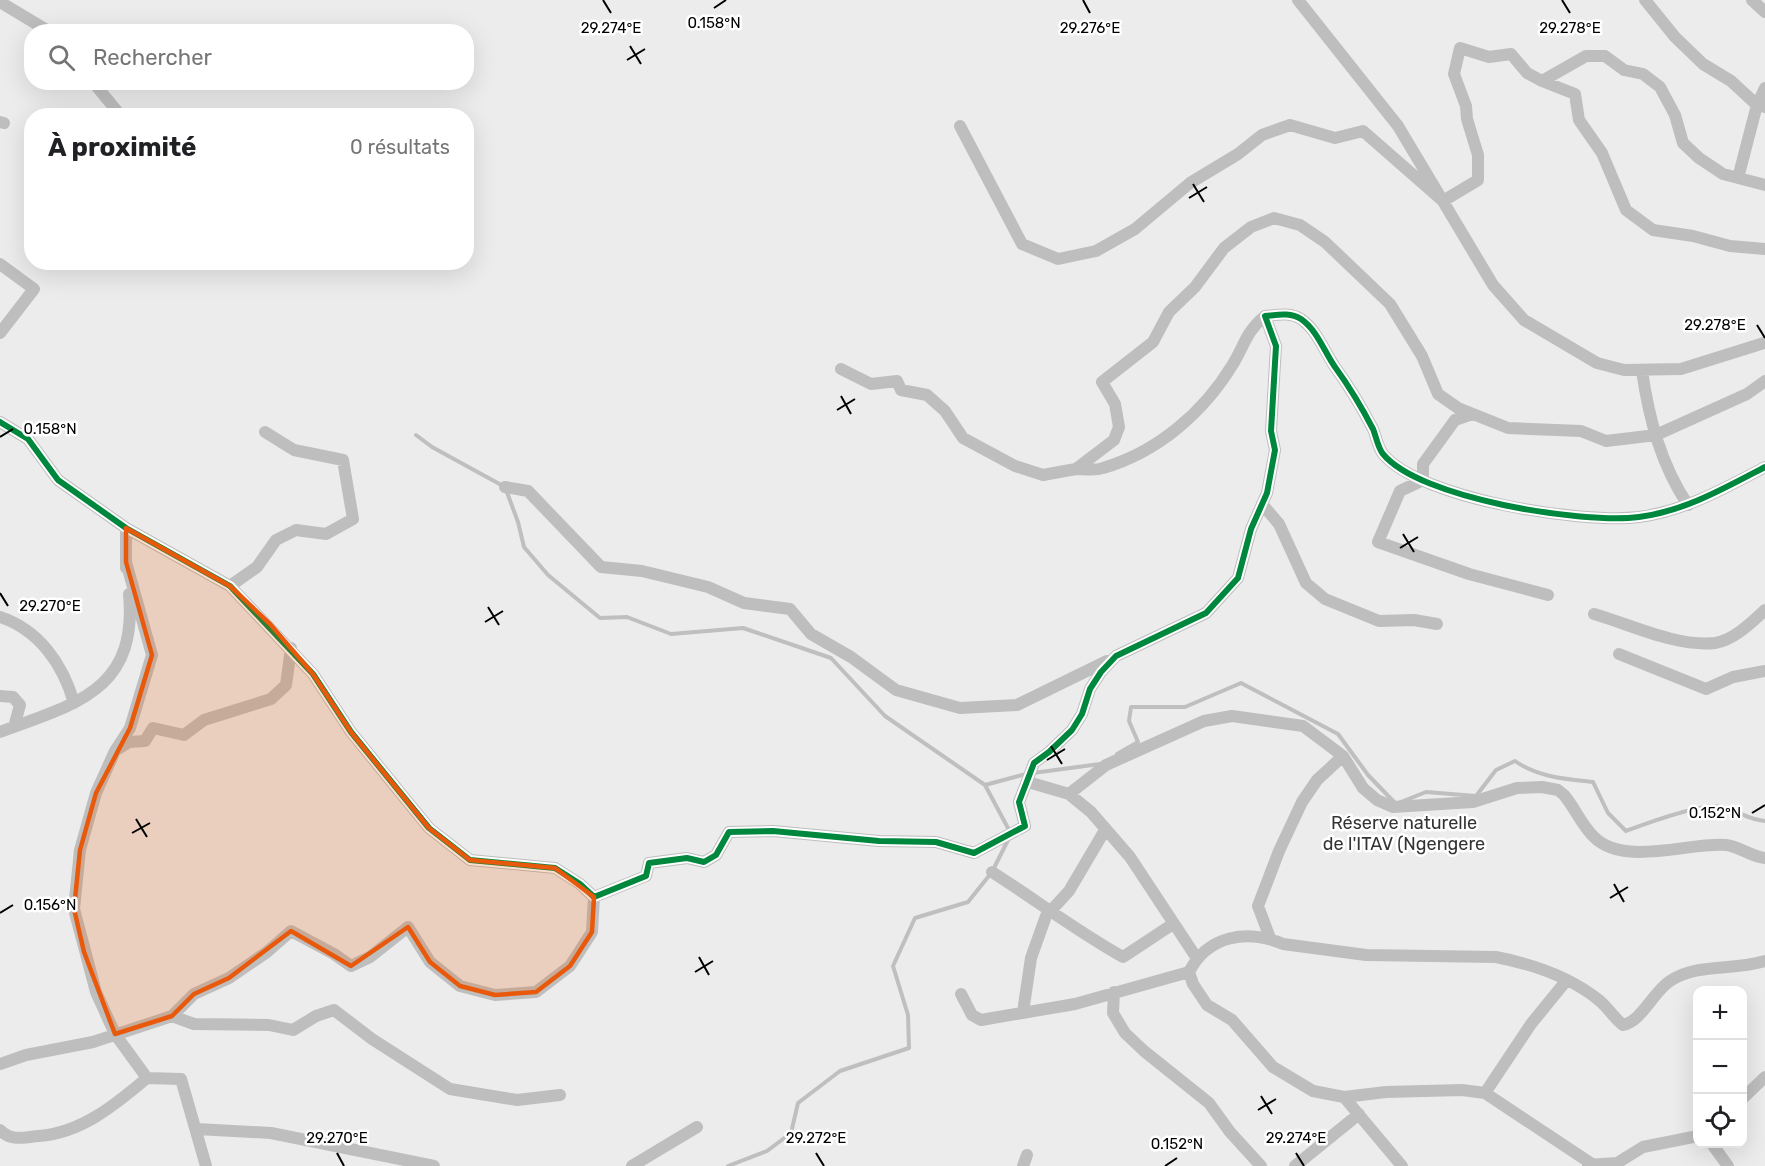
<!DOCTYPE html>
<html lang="fr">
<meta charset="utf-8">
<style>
body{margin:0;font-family:Rubik,sans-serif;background:#f2f2f2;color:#202124}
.controls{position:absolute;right:18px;bottom:18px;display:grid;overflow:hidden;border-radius:12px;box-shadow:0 6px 24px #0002}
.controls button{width:54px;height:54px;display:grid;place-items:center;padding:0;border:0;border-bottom:2px solid #e0e0e0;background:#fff;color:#202124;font:30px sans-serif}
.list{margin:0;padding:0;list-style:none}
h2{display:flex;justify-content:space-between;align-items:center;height:78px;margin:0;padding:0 24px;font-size:26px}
h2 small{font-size:20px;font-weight:400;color:#757577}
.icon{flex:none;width:33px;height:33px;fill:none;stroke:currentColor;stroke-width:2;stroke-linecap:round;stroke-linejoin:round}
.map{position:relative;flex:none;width:1765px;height:1166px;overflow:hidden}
.search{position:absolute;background:#fff;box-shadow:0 6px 24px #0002;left:24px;top:24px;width:450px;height:66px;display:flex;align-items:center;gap:15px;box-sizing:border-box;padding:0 21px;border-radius:24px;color:#757577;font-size:22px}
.panel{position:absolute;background:#fff;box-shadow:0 6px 24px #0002;left:24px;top:108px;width:450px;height:162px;border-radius:24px}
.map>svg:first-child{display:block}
</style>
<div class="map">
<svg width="1765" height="1166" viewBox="0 0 1765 1166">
<rect width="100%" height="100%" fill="#fff"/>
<path fill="#ececec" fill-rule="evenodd" d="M 0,0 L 1765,0 L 1765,1166 L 0,1166 ZM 32,32 L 466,32 L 466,82 L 32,82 ZM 32,116 L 466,116 L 466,262 L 32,262 ZM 1698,990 L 1742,990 L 1742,1144 L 1698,1144 Z"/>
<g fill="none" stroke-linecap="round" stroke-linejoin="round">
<path stroke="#bfbfbf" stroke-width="4" d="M 416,435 L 432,447 L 505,487 L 518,522 L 524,547 L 548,575 L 600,618 L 627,617 L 671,634 L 743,628 L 831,658 L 885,716 L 985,785 L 1009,830
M 1117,754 L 1138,742 L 1129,721 L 1131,707 L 1185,707 L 1241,683 L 1338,734 L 1368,775 L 1396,804 L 1426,792 L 1476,796 L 1496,770 L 1515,761 C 1537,777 1566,779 1593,782 L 1608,813 L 1626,831 C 1645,824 1703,802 1721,807 C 1737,810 1748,820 1765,821
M 1033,773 L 1100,764
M 985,785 L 1026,774
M 728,1166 L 767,1151 L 791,1133 L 798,1103 L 840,1071 L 909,1048 L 908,1015 L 893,966 L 915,918 L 968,902 L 992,872 L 1008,840"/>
<path stroke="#bebebe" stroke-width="12" d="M 1298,0 L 1398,126 L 1493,285 L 1524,320 L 1597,363 L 1624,370 L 1681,369 L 1764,343
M 1645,0 L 1675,37 L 1703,64 L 1731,81 L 1757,105 L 1765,107
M 1752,0 L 1765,12
M 0,2 L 50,32
M 1542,81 L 1575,94 L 1579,120 L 1602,153 L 1626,210 L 1653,230 L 1693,236 L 1730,246 L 1765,249
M 93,82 L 121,116
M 0,122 L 4,123
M 960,126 L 1022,244 L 1058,259 L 1096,251 L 1135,229 L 1190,183 L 1238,154 L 1262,135 L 1290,125 L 1335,138 L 1363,131 L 1443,201 L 1478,180 L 1478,155 L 1467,119 L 1466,106 L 1454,74 L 1460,48 L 1489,57 L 1511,54 L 1527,73 L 1542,81 L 1586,56 L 1605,56 L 1624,70 L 1643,74 L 1660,87 L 1675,115 L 1683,143 L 1699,158 L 1723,174 L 1765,185
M 1738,178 L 1757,105 L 1765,88
M 0,264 L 34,289 L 0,333
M 841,369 L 871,384 L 897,381 L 901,390 L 927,395 L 945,411 L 963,438 L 1015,466 L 1043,475 L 1076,469 L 1114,440 L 1119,427 L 1115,404 L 1102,382 L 1153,342 L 1169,312 L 1195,287 L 1224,248 L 1251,227 L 1274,218 L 1300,225 L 1325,242 L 1390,304 L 1422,356 L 1438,394 L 1458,408 L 1508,428 L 1581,431 L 1606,441 L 1656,435 L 1747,394 L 1765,381
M 1642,371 C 1649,419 1661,465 1688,505
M 1472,414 L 1455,420 L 1423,464 L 1423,480 L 1400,491 L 1378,542 L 1469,574 L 1548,595
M 0,422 L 28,439 L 58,480 L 126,528 L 230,586 L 313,674 L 351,732 L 429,828 L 470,860 L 555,868 L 580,884 L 594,897 L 646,876 L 649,863 L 687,858 L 704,862 L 716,855 L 729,832 L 773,831 L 879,841 L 936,842 L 974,853 L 1025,826 L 1019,802 L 1034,763 L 1049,752 L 1072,730 L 1082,714 L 1090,689 L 1101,672 L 1116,656 L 1206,613 L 1238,578 L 1251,529 L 1267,493 L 1275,450 L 1271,431 L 1276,346 L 1265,316 C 1277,315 1290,312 1301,319 C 1317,330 1324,351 1335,367 C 1351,389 1360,404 1373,429 C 1376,436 1378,448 1383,454 C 1420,499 1582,524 1639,517 C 1685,511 1725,488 1765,467
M 1076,469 C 1084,469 1095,471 1103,468 C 1158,452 1204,412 1233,364 C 1245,344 1246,332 1265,316
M 505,487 L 528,491 L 601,567 L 642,571 L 708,587 L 744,603 L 790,609 L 811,634 L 851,657 L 896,690 L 960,708 L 1017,705 L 1107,661
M 1262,504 L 1279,524 L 1306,583 L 1325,599 L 1379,621 L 1414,620 L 1437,624
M 126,562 L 152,655 L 130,728 L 115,751 L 96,793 L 80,850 L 74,909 L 96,992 L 115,1034 L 147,1078 L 181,1079 L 206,1166
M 126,568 L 126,528
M 230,586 L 257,567 L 276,540 L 296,530 L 326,534 L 353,519 L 343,460 L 294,450 L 265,432
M 1594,614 C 1632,625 1676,647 1715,643 C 1734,640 1752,622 1765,610
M 0,617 C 39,630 63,664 74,703
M 1619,654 L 1706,689 L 1733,677 L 1765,671
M 0,696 L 13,697 L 20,705 L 14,727
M 0,732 C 75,704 138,691 129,594
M 118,749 L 129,742 L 145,741 L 153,728 L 184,735 L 204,720 L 271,699 L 286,685 L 291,648
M 1028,782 L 1069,794 L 1091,812 L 1130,857 L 1196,957
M 1069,794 L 1106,765 L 1204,721 L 1232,716 L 1303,726 L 1343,756 L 1363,788 L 1377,800 L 1393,807 L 1473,802 L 1517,788 L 1542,787 L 1558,790 L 1564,795 C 1575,808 1582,826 1594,837 C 1624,867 1689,842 1726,845 C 1739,846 1751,857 1765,858
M 992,872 C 1036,900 1078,932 1123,957 L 1173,924
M 1270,938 L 1258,906 L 1279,851 L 1302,802 L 1317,780 L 1343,756
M 1114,992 L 1113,1013 L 1125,1033 L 1144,1051 L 1209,1103 L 1230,1132 L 1261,1166
M 961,994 L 972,1015 L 981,1020 L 1075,1004 L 1189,972
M 1023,1012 L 1031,958 L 1046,916 L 1069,891 L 1105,830
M 172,1016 L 194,1024 L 269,1025 L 293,1030 L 316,1016 L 334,1010 L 372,1039 L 450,1089 L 517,1100 L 560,1095
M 0,1064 L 26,1055 L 93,1042 L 172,1016 L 194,994 L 229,978 L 267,952 L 291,931 L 334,954 L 351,966 L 370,957 L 408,927 L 430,962 L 460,986 L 495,995 L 536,992 L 570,966 L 592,932 L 594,897
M 1485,1093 L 1531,1024 L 1566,981
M 1344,1097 L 1386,1092 L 1462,1090 L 1485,1093 L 1595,1166
M 1742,1099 L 1765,1077
M 197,1129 L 271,1133 L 434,1166
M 0,1130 C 12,1142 24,1137 39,1136 C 81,1133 115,1105 147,1078
M 1712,1144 L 1728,1166
M 1588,1165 L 1617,1163 L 1643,1147 L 1698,1136
M 632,1166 L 697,1127
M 1023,1166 L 1027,1155
M 1295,1166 L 1359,1114
M 1402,1166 L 1344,1097 L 1313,1091 L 1273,1067 L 1232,1020 L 1207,1005 L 1193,984 L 1189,972 C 1208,935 1247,929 1283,944 L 1366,955 L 1496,957 C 1532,964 1572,978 1600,1001 C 1608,1008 1614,1018 1623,1025 C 1642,1021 1653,992 1670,981 C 1697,963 1733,971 1765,961"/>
<g stroke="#fff" stroke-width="10">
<path id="cycleway" d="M 0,422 L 28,439 L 58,480 L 126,528 L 230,586 L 313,674 L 351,732 L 429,828 L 470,860 L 555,868 L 580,884 L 594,897 L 646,876 L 649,863 L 687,858 L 704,862 L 716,855 L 729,832 L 773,831 L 879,841 L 936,842 L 974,853 L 1025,826 L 1019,802 L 1034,763 L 1049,752 L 1072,730 L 1082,714 L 1090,689 L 1101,672 L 1116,656 L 1206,613 L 1238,578 L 1251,529 L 1267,493 L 1275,450 L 1271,431 L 1276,346 L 1265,316 C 1277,315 1290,312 1301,319 C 1317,330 1324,351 1335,367 C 1351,389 1360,404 1373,429 C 1376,436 1378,448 1383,454 C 1420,499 1582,524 1639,517 C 1685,511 1725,488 1765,467"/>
</g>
<use href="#cycleway" stroke="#00873e" stroke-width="6"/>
</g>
<path fill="#e8590c" fill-opacity="0.2" stroke="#e8590c" stroke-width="4.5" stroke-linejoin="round" d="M 126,528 L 230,586 L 270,624 L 313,674 L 351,732 L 429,828 L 470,860 L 555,868 L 594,897 L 592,932 L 570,966 L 536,992 L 495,995 L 460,986 L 430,962 L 408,927 L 351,966 L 291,931 L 229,978 L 194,994 L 172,1016 L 115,1034 L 84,952 L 74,909 L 80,850 L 96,793 L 130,728 L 152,655 L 126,562 Z"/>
<path fill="none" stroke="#000" stroke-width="2" d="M 603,0 L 611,13M 1083,0 L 1090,13M 1562,0 L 1570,13M 714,8 L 726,0M 630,46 L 641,64M 627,60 L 645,49M 1193,184 L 1204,202M 1189,198 L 1207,187M 1757,325 L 1765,338M 841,396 L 851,414M 837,410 L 855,399M 0,437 L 13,429M 1403,534 L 1414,552M 1400,548 L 1418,537M 0,593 L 8,606M 488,607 L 499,625M 485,622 L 503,611M 1051,746 L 1062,764M 1047,760 L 1065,749M 1752,813 L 1765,805M 136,819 L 147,837M 132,833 L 150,823M 1614,884 L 1624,902M 1610,898 L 1628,887M 0,913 L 13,905M 699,957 L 709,975M 695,972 L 713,961M 1261,1096 L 1272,1114M 1258,1110 L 1276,1099M 337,1153 L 344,1166M 816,1153 L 824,1166M 1296,1153 L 1304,1166M 1165,1166 L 1177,1158"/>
<g text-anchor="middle" stroke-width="5" stroke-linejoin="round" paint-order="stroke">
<g font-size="18" fill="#333" stroke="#fff">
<text x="1404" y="829">Réserve naturelle<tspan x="1404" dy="21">de l'ITAV (Ngengere</tspan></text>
</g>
</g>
<g font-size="15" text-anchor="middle" fill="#000" stroke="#fff" stroke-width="5" stroke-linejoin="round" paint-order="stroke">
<text x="714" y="28">0.158°N</text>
<text x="611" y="33">29.274°E</text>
<text x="1090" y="33">29.276°E</text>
<text x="1570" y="33">29.278°E</text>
<text x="1715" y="330">29.278°E</text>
<text x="50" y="434">0.158°N</text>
<text x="50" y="611">29.270°E</text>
<text x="1715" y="818">0.152°N</text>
<text x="50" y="910">0.156°N</text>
<text x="337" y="1143">29.270°E</text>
<text x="816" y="1143">29.272°E</text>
<text x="1296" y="1143">29.274°E</text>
<text x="1177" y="1149">0.152°N</text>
</g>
</svg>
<div class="controls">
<button>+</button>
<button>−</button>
<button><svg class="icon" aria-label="locate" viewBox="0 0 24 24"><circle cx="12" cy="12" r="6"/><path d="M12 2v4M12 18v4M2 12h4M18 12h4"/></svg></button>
</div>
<div class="search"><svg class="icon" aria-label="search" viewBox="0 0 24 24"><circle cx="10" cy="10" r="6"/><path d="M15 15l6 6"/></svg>Rechercher</div>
<section class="panel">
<h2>À proximité<small>0 résultats</small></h2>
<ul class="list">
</ul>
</section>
</div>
